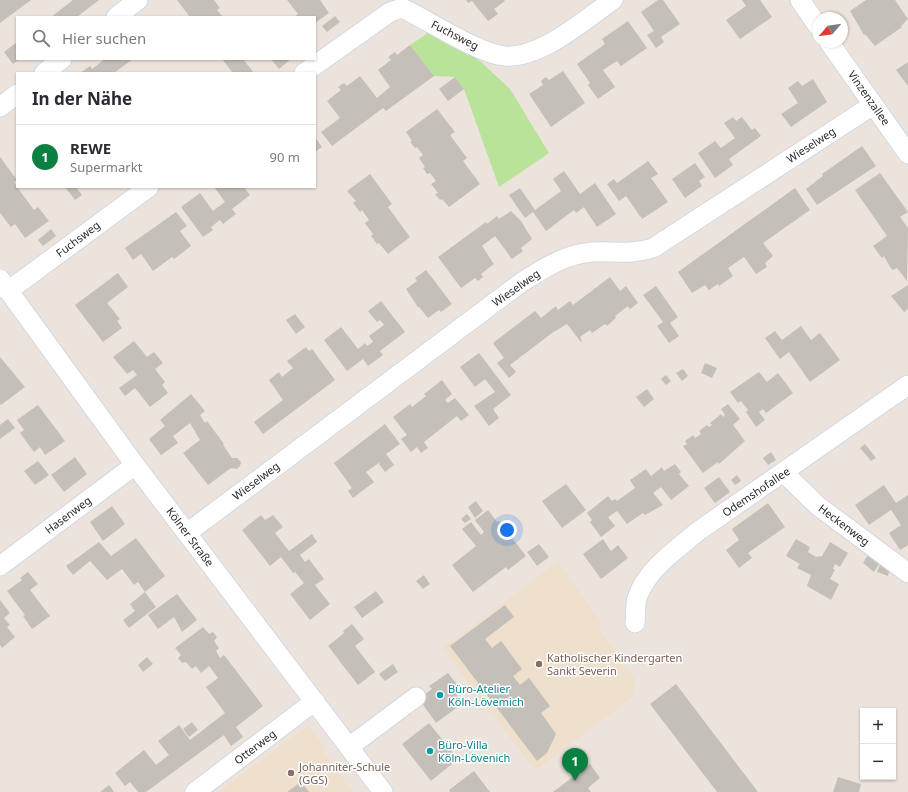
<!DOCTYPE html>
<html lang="de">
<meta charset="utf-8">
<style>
body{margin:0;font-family:"Noto Sans",sans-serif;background:#f2f2f3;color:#2b2b33}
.controls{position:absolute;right:12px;bottom:12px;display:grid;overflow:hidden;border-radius:0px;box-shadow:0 1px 3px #0004}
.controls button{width:36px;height:36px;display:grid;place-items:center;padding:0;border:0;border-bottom:1px solid #e1e1e2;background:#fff;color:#2b2b33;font:20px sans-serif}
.compass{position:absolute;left:812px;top:12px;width:36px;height:36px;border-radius:50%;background:#fff;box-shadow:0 1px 3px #0004;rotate:241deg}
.you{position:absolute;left:507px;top:530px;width:14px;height:14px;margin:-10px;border:3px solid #fff;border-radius:50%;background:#1a73e8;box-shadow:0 0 0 6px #1a73e833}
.badge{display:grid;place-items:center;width:26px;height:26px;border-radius:50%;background:#0b8043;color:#fff;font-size:13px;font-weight:700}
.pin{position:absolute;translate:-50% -33px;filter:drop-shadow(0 1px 2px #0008)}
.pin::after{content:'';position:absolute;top:21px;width:14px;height:12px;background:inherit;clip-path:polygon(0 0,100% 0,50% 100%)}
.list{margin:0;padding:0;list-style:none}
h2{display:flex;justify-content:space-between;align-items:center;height:52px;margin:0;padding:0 16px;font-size:17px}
h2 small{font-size:13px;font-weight:400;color:#7c7c81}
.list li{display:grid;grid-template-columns:26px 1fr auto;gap:12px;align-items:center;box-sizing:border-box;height:64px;padding:0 16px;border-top:1px solid #e1e1e2}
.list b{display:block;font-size:15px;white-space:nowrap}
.list p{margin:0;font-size:13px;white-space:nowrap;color:#7c7c81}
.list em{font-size:13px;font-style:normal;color:#7c7c81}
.icon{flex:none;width:22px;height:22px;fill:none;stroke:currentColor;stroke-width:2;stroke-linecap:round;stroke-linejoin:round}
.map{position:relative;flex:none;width:908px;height:792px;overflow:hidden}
.search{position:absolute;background:#fff;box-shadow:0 1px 3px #0004;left:16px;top:16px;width:300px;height:44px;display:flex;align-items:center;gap:10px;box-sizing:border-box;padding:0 14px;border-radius:0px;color:#7c7c81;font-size:15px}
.panel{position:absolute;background:#fff;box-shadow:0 1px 3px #0004;left:16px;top:72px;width:300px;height:116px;border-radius:0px}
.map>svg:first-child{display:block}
</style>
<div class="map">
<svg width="908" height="792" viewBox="0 0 908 792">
<rect width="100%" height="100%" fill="#ece4dc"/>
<path fill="#eee0cc" d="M 558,561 L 601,622 L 600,630 L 635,679 L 634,696 L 535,771 L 442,649 Z
M 308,725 L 324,746 L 325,754 L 353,792 L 218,792 Z"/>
<path fill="#b9e399" d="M 431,31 L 480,61 L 510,89 L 549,153 L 499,187 L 464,89 L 455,77 L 434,76 L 410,45 Z"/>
<path fill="#c4bfb8" d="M 0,0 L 31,0 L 0,23 Z
M 73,0 L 99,0 L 77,17 L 51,17 Z
M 177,0 L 214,0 L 220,8 L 217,10 L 223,17 L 190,17 Z
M 287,0 L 320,0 L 329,13 L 315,23 L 315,17 L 294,17 L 298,14 Z
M 466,0 L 504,0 L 505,1 L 494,9 L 498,14 L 488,21 L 472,1 L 468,3 Z
M 658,0 L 663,0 L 680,24 L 661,37 L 664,42 L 656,48 L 647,35 L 654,31 L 641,12 Z
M 742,0 L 760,0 L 772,17 L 740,39 L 726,20 L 746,6 Z
M 866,0 L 895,0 L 908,19 L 901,26 L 902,27 L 875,46 L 865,34 L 864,35 L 850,11 Z
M 335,16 L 340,22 L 327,32 L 322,26 Z
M 628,21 L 647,48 L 621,66 L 617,61 L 603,70 L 615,87 L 598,99 L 588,85 L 590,83 L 577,64 L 605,44 L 602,39 Z
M 17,42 L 17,59 L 20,59 L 13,64 L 4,52 Z
M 410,45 L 434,76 L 386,111 L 383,108 L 332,146 L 321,132 L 340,118 L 327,101 L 341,90 L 338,87 L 344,83 L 347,86 L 360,76 L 377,98 L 390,87 L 378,70 L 391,60 L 388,57 L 395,52 L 397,55 Z
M 105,59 L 133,59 L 114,73 L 80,73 L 90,66 L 92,69 Z
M 222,59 L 243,59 L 254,73 L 233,73 Z
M 271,59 L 291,59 L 279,69 Z
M 908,62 L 908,86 L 896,70 Z
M 563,71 L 585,103 L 551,127 L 529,94 L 543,85 L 541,81 L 546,77 L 549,80 Z
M 455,77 L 464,89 L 448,101 L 439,89 Z
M 813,79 L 827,102 L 791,127 L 781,114 L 798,103 L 788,88 L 798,81 L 802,86 Z
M 437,109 L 455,132 L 450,135 L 467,158 L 463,161 L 480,184 L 449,207 L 442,199 L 440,200 L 435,194 L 438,193 L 431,184 L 436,181 L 430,173 L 427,174 L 423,168 L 425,167 L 419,158 L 423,155 L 417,147 L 415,148 L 410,142 L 412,141 L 406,132 Z
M 733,117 L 736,121 L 742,117 L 752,130 L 755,128 L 761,136 L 729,159 L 733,165 L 715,178 L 698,153 L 715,141 L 721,148 L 735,138 L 724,123 Z
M 315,137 L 322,147 L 315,152 Z
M 862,146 L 876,166 L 817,205 L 806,189 L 823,176 L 822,174 Z
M 0,157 L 17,180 L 14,182 L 17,187 L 34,210 L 38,207 L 49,221 L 25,238 L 15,224 L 11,227 L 0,213 Z
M 648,161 L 658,174 L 651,178 L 668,202 L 642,219 L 626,196 L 619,201 L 607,184 L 614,179 L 617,183 Z
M 695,163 L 705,177 L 699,181 L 702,186 L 685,198 L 672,179 Z
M 564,171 L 580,194 L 595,183 L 616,214 L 597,227 L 584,207 L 576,213 L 574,210 L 546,231 L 533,212 L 525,218 L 509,195 L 520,188 L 535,210 L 561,191 L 553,179 Z
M 880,173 L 908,212 L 900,217 L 908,228 L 907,281 L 897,268 L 893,270 L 890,267 L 884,256 L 882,258 L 873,246 L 887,236 L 855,190 Z
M 370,174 L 392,204 L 388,207 L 410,237 L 388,254 L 379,243 L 377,244 L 371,236 L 373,234 L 365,223 L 369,220 L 362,210 L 360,212 L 356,207 L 353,203 L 356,201 L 347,191 Z
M 65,187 L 76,187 L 82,195 L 75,200 Z
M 214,187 L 244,187 L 250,195 L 232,209 L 236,214 L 223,224 L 220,220 L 211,227 L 213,230 L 203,237 L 181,207 L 200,193 L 213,211 L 225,202 Z
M 795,188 L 810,210 L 763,243 L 773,256 L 765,263 L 767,267 L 756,274 L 744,257 L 728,268 L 733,276 L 719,286 L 718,284 L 709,290 L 705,285 L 692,293 L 678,272 Z
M 511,211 L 521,221 L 532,239 L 521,248 L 523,251 L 512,259 L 495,236 L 482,246 L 494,264 L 481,274 L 483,277 L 478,281 L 475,278 L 461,288 L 438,257 L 486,222 L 487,224 L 497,216 L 499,219 Z
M 176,212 L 187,226 L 180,231 L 191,246 L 174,259 L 172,257 L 153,271 L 141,254 L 133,260 L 125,248 Z
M 51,229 L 56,236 L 43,246 L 38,240 Z
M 426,270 L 452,304 L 441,312 L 439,310 L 428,318 L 419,307 L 418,307 L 406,289 L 417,281 L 415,278 Z
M 118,273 L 128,287 L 107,303 L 120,319 L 117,321 L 122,328 L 103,342 L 75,305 Z
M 610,277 L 620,291 L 626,286 L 638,303 L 630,309 L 628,306 L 615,316 L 616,318 L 607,326 L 605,324 L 592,333 L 590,330 L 580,337 L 582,341 L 581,342 L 567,324 L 552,333 L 510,365 L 516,372 L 509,378 L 497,363 L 504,358 L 493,343 L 535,311 L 541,318 L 556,306 L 558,310 L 570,301 L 573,305 Z
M 908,285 L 908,309 L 904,312 L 891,296 Z
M 656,286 L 678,317 L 670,323 L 679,336 L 669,343 L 657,326 L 663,322 L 643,295 Z
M 381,301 L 405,332 L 380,351 L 383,355 L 368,366 L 363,359 L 347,371 L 324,340 L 341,327 L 358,349 L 365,343 L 367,346 L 373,342 L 369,336 L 384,325 L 380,320 L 377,322 L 368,311 Z
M 295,314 L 305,327 L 296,334 L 286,320 Z
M 801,326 L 811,340 L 820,333 L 840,360 L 810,382 L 789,352 L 780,359 L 765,338 L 775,331 L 782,340 Z
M 134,341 L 147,357 L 154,352 L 163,363 L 155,369 L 165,382 L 162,385 L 168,393 L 150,407 L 135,388 L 125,396 L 119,388 L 137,375 L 133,370 L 127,374 L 113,357 Z
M 306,347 L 309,351 L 312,349 L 335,380 L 263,434 L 254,422 L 283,400 L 269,380 L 279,372 L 282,377 L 293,368 L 287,361 Z
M 479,353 L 511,395 L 493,409 L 499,418 L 489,426 L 474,406 L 495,392 L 485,379 L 475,387 L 460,367 Z
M 0,357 L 25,387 L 1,405 L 0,404 Z
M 705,363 L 717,368 L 712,378 L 701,373 Z
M 683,369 L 688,376 L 682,381 L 676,373 Z
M 759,372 L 767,382 L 778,373 L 793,393 L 766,413 L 763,409 L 759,412 L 765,420 L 756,427 L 746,412 L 748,410 L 741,401 L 738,403 L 730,392 Z
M 666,375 L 671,381 L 666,385 L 661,379 Z
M 442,380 L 452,394 L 445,400 L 448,403 L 455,398 L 469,415 L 461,421 L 457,416 L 424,442 L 428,448 L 421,453 L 417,447 L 411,452 L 401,439 L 407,435 L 393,417 L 410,404 L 412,407 L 426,396 L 424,394 Z
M 647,389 L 654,399 L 644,407 L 636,397 Z
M 191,394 L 205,411 L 200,415 L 205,423 L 207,421 L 224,444 L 223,445 L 232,458 L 237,458 L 241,462 L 240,466 L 237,469 L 231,468 L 208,485 L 183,453 L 200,440 L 190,423 L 173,436 L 178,443 L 161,455 L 149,439 L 165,426 L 160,420 Z
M 728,404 L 740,419 L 733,425 L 745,441 L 719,464 L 718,462 L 703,473 L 683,446 L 687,444 L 685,441 L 693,435 L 695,438 L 701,434 L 699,431 L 707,425 L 709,427 L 712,425 L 710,423 L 721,414 L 723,417 L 725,415 L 721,409 Z
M 38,405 L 65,441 L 45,455 L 40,447 L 34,452 L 20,433 L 24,430 L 17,420 Z
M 8,419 L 15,428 L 0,439 L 0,425 Z
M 385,424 L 400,444 L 386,454 L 394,465 L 385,472 L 379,464 L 380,462 L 366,472 L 374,482 L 353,498 L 348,491 L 352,488 L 334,463 Z
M 865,444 L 876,458 L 871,461 L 860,448 Z
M 771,452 L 776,460 L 768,465 L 763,458 Z
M 75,457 L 87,474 L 64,492 L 51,475 Z
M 38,461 L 49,475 L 35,485 L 24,471 Z
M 675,464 L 681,472 L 679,474 L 689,486 L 671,500 L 661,487 L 653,493 L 663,505 L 645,515 L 643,513 L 627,524 L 617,511 L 608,517 L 615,526 L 601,537 L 590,522 L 592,520 L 587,513 L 608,496 L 612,501 L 615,499 L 617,501 L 635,488 L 630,480 L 646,469 L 651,476 L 662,467 L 664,471 Z
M 737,475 L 741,481 L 735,485 L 731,480 Z
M 719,477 L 730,492 L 715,503 L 704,488 Z
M 566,484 L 586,510 L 562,528 L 542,501 Z
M 884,485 L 896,503 L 908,495 L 908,545 L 900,550 L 889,533 L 901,525 L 891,510 L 869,525 L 855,505 Z
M 476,501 L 483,511 L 475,518 L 468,507 Z
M 768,503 L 785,527 L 748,553 L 752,558 L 739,568 L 726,550 L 739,540 L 732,529 Z
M 112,506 L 125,524 L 103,541 L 90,522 Z
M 488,510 L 497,522 L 499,521 L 526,556 L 508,570 L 506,567 L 473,592 L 452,565 L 476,546 L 462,529 L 471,522 L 481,535 L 484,532 L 475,520 Z
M 467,514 L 471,519 L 465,523 L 461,519 Z
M 261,515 L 265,520 L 273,515 L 283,527 L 275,533 L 289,551 L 312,534 L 317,542 L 300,555 L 305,562 L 309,559 L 324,579 L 315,585 L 330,604 L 310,620 L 290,594 L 304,583 L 295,572 L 293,573 L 281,557 L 270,566 L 242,530 Z
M 136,538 L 165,576 L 145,592 L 138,582 L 134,585 L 122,569 L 107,580 L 90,561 L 73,575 L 66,566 L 99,542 L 111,556 Z
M 603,539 L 611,551 L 618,545 L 628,558 L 601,579 L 583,554 Z
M 796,539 L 810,547 L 808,552 L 816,557 L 822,556 L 830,542 L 848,553 L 840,567 L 835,564 L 833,569 L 835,570 L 830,579 L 839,584 L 831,600 L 807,586 L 811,575 L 797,568 L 800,564 L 786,556 Z
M 539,544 L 549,557 L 537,566 L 527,552 Z
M 868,555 L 880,563 L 874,572 L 863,563 Z
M 881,562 L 890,568 L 888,576 L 877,572 Z
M 28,572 L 38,584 L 30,590 L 50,616 L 32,629 L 23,616 L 25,615 L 7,591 L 22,580 L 20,578 Z
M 424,575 L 430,584 L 423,589 L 416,581 Z
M 376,591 L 384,602 L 362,618 L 354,607 Z
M 145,592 L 156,607 L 129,628 L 123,620 L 135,611 L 130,604 Z
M 177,594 L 197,620 L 182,632 L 174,617 L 158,629 L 148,615 Z
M 0,600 L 10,613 L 4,618 L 10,625 L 7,627 L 15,637 L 2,648 L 0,645 Z
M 505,605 L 514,617 L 485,639 L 492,648 L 501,641 L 522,669 L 513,676 L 520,685 L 529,678 L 550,706 L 541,713 L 556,734 L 547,753 L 537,761 L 450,646 Z
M 352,624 L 364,639 L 355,646 L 375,672 L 358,685 L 328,646 L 344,633 L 343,631 Z
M 203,627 L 209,634 L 213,632 L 217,637 L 214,641 L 219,648 L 216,651 L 220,658 L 224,655 L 263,706 L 236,727 L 243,737 L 231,746 L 224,735 L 146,792 L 138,792 L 130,782 L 125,786 L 115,773 L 144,750 L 156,765 L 169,755 L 158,741 L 179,725 L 190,740 L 225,713 L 206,687 L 218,678 L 209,666 L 201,673 L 196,666 L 192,669 L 186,662 L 182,663 L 178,658 L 181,655 L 175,648 Z
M 147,657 L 153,664 L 143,672 L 138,665 Z
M 393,664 L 398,672 L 385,681 L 379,674 Z
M 448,673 L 459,687 L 454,691 L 463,703 L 436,723 L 419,699 L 432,689 L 429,686 Z
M 676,684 L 758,792 L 717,792 L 650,704 Z
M 192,722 L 198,730 L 189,737 L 183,729 Z
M 429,723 L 458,759 L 431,781 L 402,744 Z
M 590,764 L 600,778 L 588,788 L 591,792 L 553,792 Z
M 474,771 L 490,792 L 450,792 L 449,790 Z
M 838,777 L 861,784 L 859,792 L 833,792 Z
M 301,782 L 309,792 L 287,792 Z
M 109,785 L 114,792 L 100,792 Z"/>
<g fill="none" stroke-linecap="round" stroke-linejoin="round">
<g stroke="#d2d7e3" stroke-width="21">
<path id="minor" d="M 800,0 L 818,26
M 116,17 L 138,0
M 829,42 L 908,154
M 44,73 L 62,59
M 304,73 L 390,12 L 402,8 C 428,20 477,53 504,56 C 541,59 584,20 613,0
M 0,107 L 17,94
M 0,279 L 135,465 L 383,792
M 8,291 L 149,187
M 784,473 L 818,506 L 908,573
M 187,533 L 522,282 C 543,269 565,254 592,252 C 613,251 631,255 653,248 L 873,105
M 0,566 L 135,465
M 635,623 C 636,615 635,605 637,598 C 647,569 675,551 697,532 L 908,385
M 349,747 L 416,697
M 195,792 L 315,701"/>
</g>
<use href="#minor" stroke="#fff" stroke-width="19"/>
</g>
<g fill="#8d6e63" stroke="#fff" stroke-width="1.5">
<circle cx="539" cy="664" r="4"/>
<circle cx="291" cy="773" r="4"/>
</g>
<g fill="#0f9aa8" stroke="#fff" stroke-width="1.5">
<circle cx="440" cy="695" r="4"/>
<circle cx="430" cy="751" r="4"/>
</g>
<g text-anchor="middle" stroke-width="3" stroke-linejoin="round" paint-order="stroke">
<g font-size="11" fill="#2a2a2a" stroke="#fff">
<text transform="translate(455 35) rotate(27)" y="4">Fuchsweg</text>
<text transform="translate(869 98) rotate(55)" y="4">Vinzenzallee</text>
<text transform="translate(811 145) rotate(-33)" y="4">Wieselweg</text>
<text transform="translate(78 239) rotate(-37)" y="4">Fuchsweg</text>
<text transform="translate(516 288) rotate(-35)" y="4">Wieselweg</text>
<text transform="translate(256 481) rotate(-37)" y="4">Wieselweg</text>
<text transform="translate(756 492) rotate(-34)" y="4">Odemshofallee</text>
<text transform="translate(68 515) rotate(-37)" y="4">Hasenweg</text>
<text transform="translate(844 525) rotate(37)" y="4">Heckenweg</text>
<text transform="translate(190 537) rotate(53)" y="4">Kölner Straße</text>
<text transform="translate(255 747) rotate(-37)" y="4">Otterweg</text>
</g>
<g font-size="11" fill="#785e54" stroke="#fff" text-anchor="start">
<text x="547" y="662">Katholischer Kindergarten<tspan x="547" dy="13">Sankt Severin</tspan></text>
<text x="299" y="771">Johanniter-Schule<tspan x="299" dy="13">(GGS)</tspan></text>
</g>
<g font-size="11" fill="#0d838f" stroke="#fff" text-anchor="start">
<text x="448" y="693">Büro-Atelier<tspan x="448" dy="13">Köln-Lövemich</tspan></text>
<text x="438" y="749">Büro-Villa<tspan x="438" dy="13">Köln-Lövenich</tspan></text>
</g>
</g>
</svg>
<div class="controls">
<button>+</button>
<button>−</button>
</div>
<svg class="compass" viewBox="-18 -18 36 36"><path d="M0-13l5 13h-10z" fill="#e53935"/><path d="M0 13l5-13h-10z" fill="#7c7c81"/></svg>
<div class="you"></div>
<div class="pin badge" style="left:575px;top:781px">1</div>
<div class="search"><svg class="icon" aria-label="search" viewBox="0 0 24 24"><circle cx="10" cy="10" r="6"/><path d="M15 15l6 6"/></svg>Hier suchen</div>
<section class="panel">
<h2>In der Nähe<small></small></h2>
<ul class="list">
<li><span class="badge">1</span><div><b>REWE</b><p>Supermarkt</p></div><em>90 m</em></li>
</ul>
</section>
</div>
